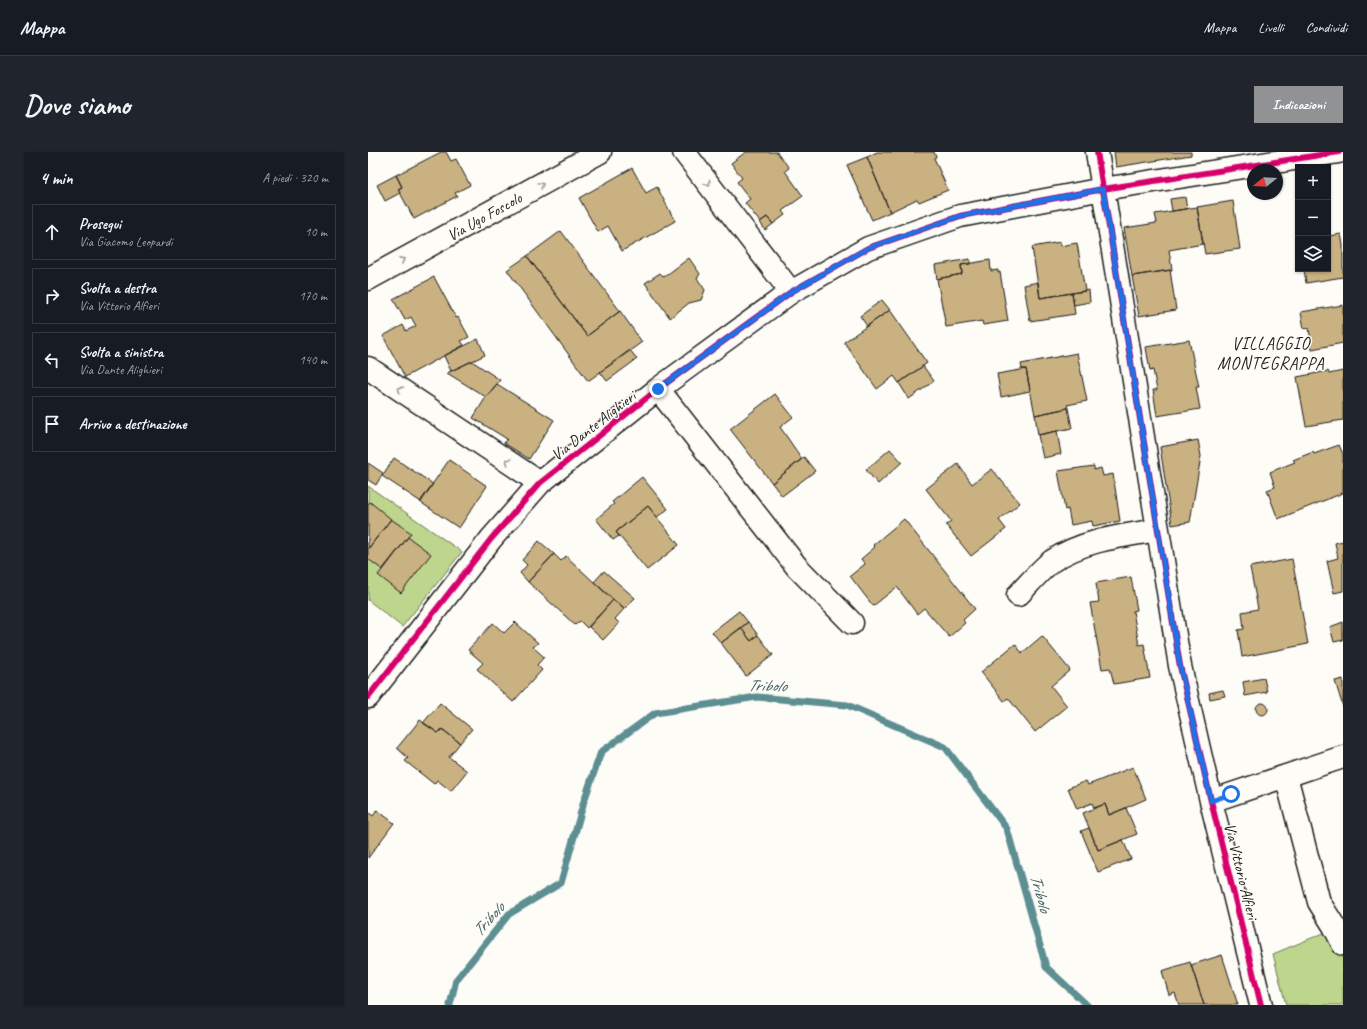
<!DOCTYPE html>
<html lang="it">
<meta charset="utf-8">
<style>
body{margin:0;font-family:Caveat,sans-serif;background:#20242c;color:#f1f3f6}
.controls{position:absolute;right:12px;top:12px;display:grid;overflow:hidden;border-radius:0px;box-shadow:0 1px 3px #0004}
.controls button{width:36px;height:36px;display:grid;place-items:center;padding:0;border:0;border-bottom:1px solid #363941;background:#171b24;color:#f1f3f6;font:20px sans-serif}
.compass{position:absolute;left:879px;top:12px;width:36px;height:36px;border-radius:50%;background:#171b24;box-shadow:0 1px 3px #0004;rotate:252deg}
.stop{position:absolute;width:12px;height:12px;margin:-9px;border:3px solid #1a73e8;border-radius:50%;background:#fff}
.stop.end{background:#1a73e8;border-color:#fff;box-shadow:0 1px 4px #0008}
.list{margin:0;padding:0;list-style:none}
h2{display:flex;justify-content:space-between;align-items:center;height:52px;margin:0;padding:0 16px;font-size:17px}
h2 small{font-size:13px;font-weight:400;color:#9ea1a6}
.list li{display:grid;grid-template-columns:26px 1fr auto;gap:12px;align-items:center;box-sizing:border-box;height:56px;margin:0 8px 8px;padding:0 8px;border:1px solid #363941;border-radius:0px}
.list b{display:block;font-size:15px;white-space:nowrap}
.list p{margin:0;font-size:13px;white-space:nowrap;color:#9ea1a6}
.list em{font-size:13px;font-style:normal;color:#9ea1a6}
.icon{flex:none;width:22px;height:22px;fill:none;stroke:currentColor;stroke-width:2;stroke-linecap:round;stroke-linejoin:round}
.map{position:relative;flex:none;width:975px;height:853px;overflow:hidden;border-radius:0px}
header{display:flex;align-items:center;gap:24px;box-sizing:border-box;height:56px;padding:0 20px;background:#171b24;border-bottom:1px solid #363941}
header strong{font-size:19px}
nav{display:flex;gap:22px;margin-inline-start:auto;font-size:14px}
.intro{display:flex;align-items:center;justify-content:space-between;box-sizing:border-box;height:96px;padding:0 24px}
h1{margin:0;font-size:28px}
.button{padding:10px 18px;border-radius:0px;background:#919294;color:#fff;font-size:14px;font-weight:700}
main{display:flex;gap:24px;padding:0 24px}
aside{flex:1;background:#171b24;border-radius:0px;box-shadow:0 1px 3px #0004}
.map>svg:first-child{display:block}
</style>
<header>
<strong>Mappa</strong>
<nav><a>Mappa</a><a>Livelli</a><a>Condividi</a></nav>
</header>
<div class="intro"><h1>Dove siamo</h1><a class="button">Indicazioni</a></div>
<main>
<aside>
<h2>4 min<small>A piedi · 320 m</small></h2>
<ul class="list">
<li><svg class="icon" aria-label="ahead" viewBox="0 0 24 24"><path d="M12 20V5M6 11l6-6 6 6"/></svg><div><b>Prosegui</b><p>Via Giacomo Leopardi</p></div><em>10 m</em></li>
<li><svg class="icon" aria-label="right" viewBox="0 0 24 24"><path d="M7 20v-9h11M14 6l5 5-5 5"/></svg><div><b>Svolta a destra</b><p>Via Vittorio Alfieri</p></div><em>170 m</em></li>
<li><svg class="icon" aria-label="left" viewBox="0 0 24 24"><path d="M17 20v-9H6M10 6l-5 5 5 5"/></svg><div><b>Svolta a sinistra</b><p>Via Dante Alighieri</p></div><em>140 m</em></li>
<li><svg class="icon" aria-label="arrive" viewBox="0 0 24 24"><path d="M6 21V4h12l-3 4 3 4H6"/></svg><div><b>Arrivo a destinazione</b></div></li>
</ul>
</aside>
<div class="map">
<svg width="975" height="853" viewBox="0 0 975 853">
<rect width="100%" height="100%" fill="#fdfcf7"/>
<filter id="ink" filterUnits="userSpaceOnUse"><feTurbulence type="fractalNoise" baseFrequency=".025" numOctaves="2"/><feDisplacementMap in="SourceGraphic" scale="8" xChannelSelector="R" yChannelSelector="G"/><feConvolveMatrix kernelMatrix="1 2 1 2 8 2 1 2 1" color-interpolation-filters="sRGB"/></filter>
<g filter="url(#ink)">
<path fill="#bdd58c" stroke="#6c7854" d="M 0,334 L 94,400 L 34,475 L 0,448 Z
M 975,773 L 975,853 L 918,853 L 905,802 Z"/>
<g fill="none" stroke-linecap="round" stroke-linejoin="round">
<path stroke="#5d8e92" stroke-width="7" d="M 82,853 L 88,828 L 141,762 L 193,731 L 216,649 L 233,600 L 287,561 L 389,545 L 479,553 L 577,595 L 639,677 L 678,815 L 719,853"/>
</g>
<path fill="#cab181" stroke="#1c1c1c" d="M 73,0 L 78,0 L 83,9 L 88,7 L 102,33 L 87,41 L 89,44 L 46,67 L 30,37 L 34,35 L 28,23 Z
M 378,0 L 409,0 L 421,16 L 417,19 L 435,44 L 414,59 L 417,63 L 405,72 L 399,65 L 392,70 L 377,51 L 382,47 L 369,30 L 374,26 L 363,11 Z
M 509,0 L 566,0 L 568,5 L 566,6 L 580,38 L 551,50 L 549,47 L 522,60 L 499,5 Z
M 746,0 L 823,0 L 823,3 L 748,15 Z
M 499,5 L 522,60 L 504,68 L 479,13 Z
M 264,16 L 278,41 L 289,35 L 307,69 L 254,99 L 240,74 L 230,80 L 211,46 Z
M 28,23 L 34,35 L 30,37 L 32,41 L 17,49 L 9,33 Z
M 817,45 L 819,57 L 804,59 L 802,47 Z
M 865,49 L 872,97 L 837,102 L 829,55 Z
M 829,55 L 835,92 L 801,98 L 804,118 L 764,124 L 756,76 L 789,71 L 787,62 Z
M 399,65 L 405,72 L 397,78 L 392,70 Z
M 960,78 L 961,84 L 973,82 L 975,93 L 975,125 L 938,131 L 936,117 L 960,117 Z
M 193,79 L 252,159 L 219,184 L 159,104 Z
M 692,90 L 692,94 L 709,91 L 717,139 L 672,146 L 664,95 Z
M 159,104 L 219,184 L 252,159 L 274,190 L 220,229 L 139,118 Z
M 321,106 L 332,122 L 329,126 L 337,138 L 333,148 L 321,151 L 302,166 L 277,131 L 292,121 L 296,125 Z
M 602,107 L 602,112 L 593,113 L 594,122 L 569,127 L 567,113 Z
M 622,108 L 623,119 L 630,118 L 630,121 L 632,120 L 640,169 L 615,173 L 614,169 L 578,175 L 569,127 L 594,122 L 593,113 Z
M 802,118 L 808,158 L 771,164 L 764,124 Z
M 66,125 L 88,166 L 90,165 L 101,185 L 93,189 L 96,193 L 37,225 L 15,184 L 35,173 L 38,179 L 48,174 L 43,165 L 37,168 L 25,147 Z
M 670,130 L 672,146 L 704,141 L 707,162 L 662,169 L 656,133 Z
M 721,138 L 722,150 L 706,153 L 704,141 Z
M 514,148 L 522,158 L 499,174 L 492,164 Z
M 975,153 L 975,191 L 944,197 L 941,176 L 936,177 L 933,160 Z
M 522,158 L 559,211 L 531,231 L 526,224 L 509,237 L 476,190 Z
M 110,187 L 117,203 L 83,219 L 76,204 Z
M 821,188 L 831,235 L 828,235 L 832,257 L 789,264 L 785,238 L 789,238 L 785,218 L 782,219 L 778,195 Z
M 262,198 L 269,207 L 239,229 L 232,220 Z
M 709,201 L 719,249 L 699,253 L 700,256 L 667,263 L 658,217 L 654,217 L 653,212 Z
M 104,209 L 132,228 L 118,245 L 79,221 Z
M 555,214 L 566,229 L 541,247 L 531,231 Z
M 658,217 L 662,239 L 633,245 L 629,222 Z
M 960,219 L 961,222 L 975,219 L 975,268 L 938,274 L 929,225 Z
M 129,232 L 186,268 L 161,307 L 136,291 L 139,287 L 105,266 L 118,245 Z
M 407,242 L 425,265 L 412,275 L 434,307 L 404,331 L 362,277 Z
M 700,256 L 704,276 L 670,283 L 667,263 Z
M 689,279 L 693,302 L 675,306 L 670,283 Z
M 830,288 L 833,304 L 822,370 L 804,373 L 792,295 Z
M 971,293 L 975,302 L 975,341 L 910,367 L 899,338 L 907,335 L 902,320 L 927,310 L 925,308 L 945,300 L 946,302 Z
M 522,297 L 534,310 L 510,332 L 498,318 Z
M 436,305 L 447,319 L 414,344 L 404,331 Z
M 26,306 L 65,332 L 53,350 L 14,324 Z
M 81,308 L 119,334 L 91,376 L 52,350 Z
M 0,311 L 15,321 L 8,333 L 0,328 Z
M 590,312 L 604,332 L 624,317 L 652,351 L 631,368 L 638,377 L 603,404 L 578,373 L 583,369 L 558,337 Z
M 726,314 L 726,318 L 733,316 L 735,324 L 745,322 L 752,369 L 725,374 L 724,369 L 703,373 L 700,357 L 697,358 L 690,319 Z
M 274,325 L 300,357 L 289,365 L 280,354 L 248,380 L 251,384 L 245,388 L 228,367 L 246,352 L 244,350 Z
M 2,350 L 23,367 L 0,397 L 0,352 Z
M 280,354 L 311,393 L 279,418 L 248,380 Z
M 23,367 L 43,381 L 15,418 L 0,407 L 0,397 Z
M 536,367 L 607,457 L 595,468 L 597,471 L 581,485 L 556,456 L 549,462 L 529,435 L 505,454 L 482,424 L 497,412 L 493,407 L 507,395 L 505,393 Z
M 40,385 L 63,402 L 33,441 L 10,423 Z
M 171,389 L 186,402 L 160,430 L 152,421 L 159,413 L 154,408 Z
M 975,389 L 975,439 L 966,441 L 959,409 L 970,406 L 967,391 Z
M 186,402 L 193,409 L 198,404 L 245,448 L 219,476 L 212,469 L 207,473 L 160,430 Z
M 924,407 L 940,492 L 874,505 L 870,478 L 876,477 L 874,460 L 890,457 L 882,415 Z
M 236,419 L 267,446 L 256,457 L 226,430 Z
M 763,425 L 769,458 L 765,459 L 771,493 L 776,492 L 782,526 L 746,532 L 742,516 L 734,517 L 722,451 L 731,450 L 728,431 Z
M 245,448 L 256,457 L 247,467 L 251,471 L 235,488 L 221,475 Z
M 371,459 L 380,470 L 353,491 L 344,480 Z
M 147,470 L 170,491 L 165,495 L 176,505 L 169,513 L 174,518 L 145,550 L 109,517 L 115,511 L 100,498 L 125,471 L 136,481 Z
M 380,470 L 390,483 L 383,489 L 373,476 Z
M 975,470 L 975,488 L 966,490 L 962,475 Z
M 373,476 L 383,489 L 390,483 L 405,503 L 378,524 L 353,491 Z
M 674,484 L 702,518 L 683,534 L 699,554 L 667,580 L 640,546 L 636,549 L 613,520 L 647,492 L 654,501 Z
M 896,526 L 899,540 L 877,544 L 875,530 Z
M 975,527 L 975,555 L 967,529 Z
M 855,538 L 857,544 L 842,547 L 841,541 Z
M888 557a6 6 0 1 1 12 0a6 6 0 1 1-12 0Z
M 72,551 L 104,577 L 92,591 L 74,577 L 70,581 L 55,571 Z
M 52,568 L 70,581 L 74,577 L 92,591 L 81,605 L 99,619 L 83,639 L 69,628 L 66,632 L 56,624 L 37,609 L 40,606 L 29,596 Z
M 765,615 L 778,647 L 741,663 L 737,652 L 726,656 L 724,651 L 709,657 L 700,636 L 718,629 L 720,633 Z
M 737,652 L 741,663 L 758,656 L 769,682 L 730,698 L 715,661 Z
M 9,658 L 26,671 L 0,706 L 0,660 L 5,664 Z
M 721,676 L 730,698 L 755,688 L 763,707 L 730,720 L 713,679 Z
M 854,803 L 870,853 L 836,853 L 823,813 Z
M 822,810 L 823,813 L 836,853 L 811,853 L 807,841 L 801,843 L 794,819 Z"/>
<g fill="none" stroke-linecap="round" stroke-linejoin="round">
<g stroke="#1c1c1c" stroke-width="25">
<path id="minor" d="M 316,0 L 423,140
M 729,0 L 812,514 L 843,649 L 893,853
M 0,127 L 232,0
M 0,216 L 172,331
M 290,237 L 429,415 L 484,471
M 650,443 C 660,433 673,417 684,409 C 715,388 754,384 790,378
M 0,545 L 123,387 L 172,331 L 290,237 L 423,140 L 500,96 L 592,64 L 735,37 L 971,0
M 918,624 L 951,750 L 966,774 L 975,792
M 843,649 L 975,605"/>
</g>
<use href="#minor" stroke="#fdfcf7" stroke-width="22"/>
<g stroke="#fdfcf7" stroke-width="8">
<path id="cycleway" d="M 729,0 L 812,514 L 843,649 L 893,853
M 0,545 L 123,387 L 172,331 L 290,237 L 423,140 L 500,96 L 592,64 L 735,37 L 971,0"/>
</g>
<use href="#cycleway" stroke="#d6006c" stroke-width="6"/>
</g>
<defs><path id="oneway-chevron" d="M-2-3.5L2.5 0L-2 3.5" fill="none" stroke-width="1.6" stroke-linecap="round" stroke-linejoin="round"/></defs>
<g stroke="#989794">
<use href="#oneway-chevron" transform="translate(340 31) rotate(53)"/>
<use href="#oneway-chevron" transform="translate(173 33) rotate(-29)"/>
<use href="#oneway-chevron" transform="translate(34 108) rotate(-29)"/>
<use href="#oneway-chevron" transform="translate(32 237) rotate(-146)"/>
<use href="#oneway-chevron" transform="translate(140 309) rotate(-146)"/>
</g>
</g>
<g fill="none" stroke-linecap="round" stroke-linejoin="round" filter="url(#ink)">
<path stroke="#1a73e8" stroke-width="5" d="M 290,237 L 423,140 L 500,96 L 592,64 L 735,37 L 812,514 L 843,649 L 863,642"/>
</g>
<g text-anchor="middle" stroke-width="3" stroke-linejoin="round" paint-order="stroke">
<g font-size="16" fill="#1c1c1c" stroke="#fdfcf7">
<text transform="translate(116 64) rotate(-29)" y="6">Via Ugo Foscolo</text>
<text transform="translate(225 273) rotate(-38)" y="6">Via Dante Alighieri</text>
<text transform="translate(874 719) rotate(76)" y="6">Via Vittorio Alfieri</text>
</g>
<g font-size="17" letter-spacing="1" fill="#1c1c1c" stroke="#fdfcf7">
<text x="903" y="197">VILLAGGIO<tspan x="903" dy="20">MONTEGRAPPA</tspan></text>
</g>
<g font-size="17" font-style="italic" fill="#425e61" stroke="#fdfcf7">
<text transform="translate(399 533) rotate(1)" y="6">Tribolo</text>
<text transform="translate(673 741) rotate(74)" y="6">Tribolo</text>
<text transform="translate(120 767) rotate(-48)" y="6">Tribolo</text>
</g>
</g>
</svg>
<div class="controls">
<button>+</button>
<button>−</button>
<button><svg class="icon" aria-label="layers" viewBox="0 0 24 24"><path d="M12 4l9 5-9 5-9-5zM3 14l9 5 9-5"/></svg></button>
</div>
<svg class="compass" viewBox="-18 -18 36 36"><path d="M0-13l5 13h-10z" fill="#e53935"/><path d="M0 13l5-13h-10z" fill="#9ea1a6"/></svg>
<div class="stop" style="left:863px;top:642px"></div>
<div class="stop end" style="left:290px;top:237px"></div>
</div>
</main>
